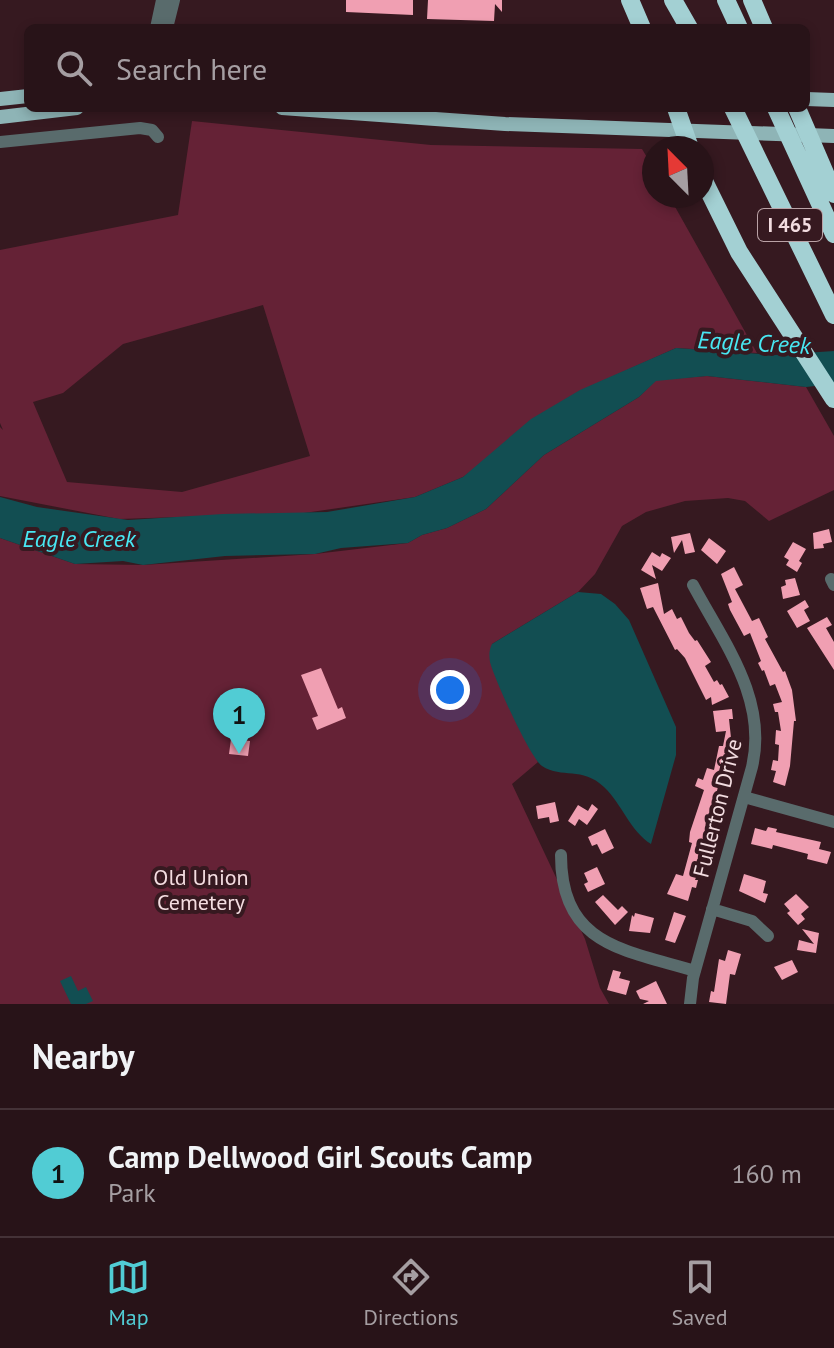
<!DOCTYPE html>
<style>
body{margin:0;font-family:"PT Sans",sans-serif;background:#301c21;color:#f1f3f6}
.compass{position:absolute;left:642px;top:136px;width:72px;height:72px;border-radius:50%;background:#281318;box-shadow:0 4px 12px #0003;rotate:336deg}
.you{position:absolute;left:450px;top:690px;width:28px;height:28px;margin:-20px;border:6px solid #fff;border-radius:50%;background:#1a73e8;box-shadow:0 0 0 12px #1a73e833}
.badge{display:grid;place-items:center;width:52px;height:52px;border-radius:50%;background:#51ccd4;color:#111;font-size:26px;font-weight:700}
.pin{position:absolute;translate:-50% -66px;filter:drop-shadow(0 2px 4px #0008)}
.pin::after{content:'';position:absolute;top:42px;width:28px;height:24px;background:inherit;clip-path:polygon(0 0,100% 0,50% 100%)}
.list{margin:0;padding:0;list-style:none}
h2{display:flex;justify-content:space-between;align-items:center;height:104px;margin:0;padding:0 32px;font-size:34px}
h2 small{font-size:26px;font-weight:400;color:#a59ea2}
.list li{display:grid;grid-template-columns:52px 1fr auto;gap:24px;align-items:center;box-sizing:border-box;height:128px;padding:0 32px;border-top:2px solid #443237}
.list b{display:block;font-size:30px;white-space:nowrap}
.list p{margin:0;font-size:26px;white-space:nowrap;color:#a59ea2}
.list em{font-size:26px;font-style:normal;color:#a59ea2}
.icon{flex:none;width:44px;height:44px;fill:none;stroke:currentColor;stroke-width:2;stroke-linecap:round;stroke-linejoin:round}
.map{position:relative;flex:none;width:834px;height:1004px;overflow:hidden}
.search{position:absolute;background:#281318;box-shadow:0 4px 12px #0003;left:24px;right:24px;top:24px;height:88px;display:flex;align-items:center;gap:20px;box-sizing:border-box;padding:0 28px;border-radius:12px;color:#a59ea2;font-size:30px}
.sheet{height:232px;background:#281318}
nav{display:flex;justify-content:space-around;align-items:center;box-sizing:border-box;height:112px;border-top:2px solid #443237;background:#281318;font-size:22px;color:#a59ea2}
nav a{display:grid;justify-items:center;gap:4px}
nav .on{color:#51ccd4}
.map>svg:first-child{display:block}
</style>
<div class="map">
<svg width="834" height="1004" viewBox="0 0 834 1004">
<rect width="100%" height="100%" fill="#361920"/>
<path fill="#652236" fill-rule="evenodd" d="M 192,121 L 431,145 L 642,149 L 654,169 L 654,196 L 669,196 L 757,353 L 676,348 L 580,391 L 463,477 L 415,497 L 304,513 L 119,519 L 0,496 L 0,427 L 3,430 L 0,423 L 0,250 L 178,215 ZM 263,305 L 310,456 L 182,492 L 67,482 L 33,402 L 63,393 L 123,344 Z
M 707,376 L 806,387 L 834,436 L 834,490 L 769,521 L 745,501 L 728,498 L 685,501 L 646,512 L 622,526 L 595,574 L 578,592 L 492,644 L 491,663 L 504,696 L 538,762 L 512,784 L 585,939 L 600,988 L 609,1004 L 0,1004 L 0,538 L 75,564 L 143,565 L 315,554 L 408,543 L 422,535 L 447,528 L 486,509 L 544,455 L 639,397 L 656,380 Z"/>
<path fill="#124e52" d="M 676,348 L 775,355 L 834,351 L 834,384 L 806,387 L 707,376 L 656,381 L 639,397 L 544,455 L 486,509 L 447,528 L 422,535 L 408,543 L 341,548 L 315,554 L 225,556 L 143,565 L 123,561 L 75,564 L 0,538 L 0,497 L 37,507 L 128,520 L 223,514 L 327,512 L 415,497 L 463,477 L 531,419 L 580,390 Z
M 578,592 L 601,594 L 615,604 L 629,620 L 676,727 L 676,755 L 651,844 C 630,831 622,804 604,787 C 582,766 562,779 542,766 C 530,758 494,678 490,662 C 489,655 489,650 492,644 Z
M 71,976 L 78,991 L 86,987 L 93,1001 L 86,1004 L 71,1004 L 60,981 Z"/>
<path fill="#f09fb2" d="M 346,0 L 413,0 L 413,15 L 346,12 Z
M 428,0 L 502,0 L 502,12 L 495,4 L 494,21 L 427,19 Z
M 829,529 L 832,542 L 823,544 L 824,548 L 814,549 L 813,533 Z
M 690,533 L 695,552 L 685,554 L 682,540 L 674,553 L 671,537 Z
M 709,538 L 726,551 L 717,564 L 701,550 Z
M 793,542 L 806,549 L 799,561 L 802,563 L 797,572 L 786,565 L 789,560 L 784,557 Z
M 652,552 L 660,557 L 662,553 L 671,558 L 662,571 L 652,565 L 656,579 L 641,570 Z
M 734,567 L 743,585 L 735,589 L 752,621 L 759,618 L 768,637 L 765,639 L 783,672 L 785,671 L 792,690 L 796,721 L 794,721 L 790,766 L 785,786 L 773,782 L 776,771 L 771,770 L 773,760 L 778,761 L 779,745 L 775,744 L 776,730 L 781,731 L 778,712 L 775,712 L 773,704 L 782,702 L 775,684 L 770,686 L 764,670 L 762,671 L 758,663 L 761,661 L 750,633 L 744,636 L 730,610 L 728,604 L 732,602 L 721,574 Z
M 795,578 L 800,595 L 783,599 L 781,587 L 786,585 L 785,580 Z
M 658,583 L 664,614 L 672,609 L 677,619 L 681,617 L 689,633 L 695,641 L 697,640 L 711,662 L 705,666 L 714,682 L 717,680 L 720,685 L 722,684 L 729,697 L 712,705 L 711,697 L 706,700 L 685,658 L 677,649 L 675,650 L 653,607 L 647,609 L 640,588 Z
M 805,600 L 809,607 L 804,610 L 810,621 L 797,628 L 787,611 Z
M 827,617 L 832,625 L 826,628 L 834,642 L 834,670 L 807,628 Z
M 321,668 L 338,709 L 342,707 L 346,718 L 317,730 L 312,718 L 318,716 L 301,675 Z
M 732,709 L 733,719 L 729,719 L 731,738 L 734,739 L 728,772 L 724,783 L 719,782 L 713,809 L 718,810 L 710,835 L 706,834 L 701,852 L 705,854 L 695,880 L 698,880 L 696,888 L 692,887 L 688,901 L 667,894 L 676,874 L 683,876 L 692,843 L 689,842 L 690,832 L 704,790 L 695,786 L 698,778 L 703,780 L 707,768 L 714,770 L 719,746 L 723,746 L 726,731 L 716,732 L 713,711 Z
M 231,739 L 250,741 L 248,756 L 229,754 Z
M 555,802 L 559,821 L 550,823 L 549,817 L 538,819 L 536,806 Z
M 592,804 L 598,809 L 587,825 L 579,819 L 575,826 L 568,821 L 578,805 L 588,811 Z
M 768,827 L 777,829 L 776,832 L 821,842 L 819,849 L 831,852 L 827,864 L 807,859 L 808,854 L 773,845 L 772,849 L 751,844 L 755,828 L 766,831 Z
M 605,829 L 614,848 L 602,854 L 597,844 L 592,846 L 588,837 Z
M 597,867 L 605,884 L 588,892 L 584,884 L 588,882 L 584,873 Z
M 744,874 L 766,881 L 763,893 L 768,894 L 765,903 L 739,891 Z
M 796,894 L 809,907 L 801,914 L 805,919 L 798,925 L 787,913 L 790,911 L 784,904 Z
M 603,895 L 618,910 L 622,906 L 628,912 L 615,925 L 595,902 Z
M 674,912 L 686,916 L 675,943 L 665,940 Z
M 635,913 L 654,918 L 650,933 L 629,931 L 632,915 L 634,917 Z
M 802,929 L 819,933 L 816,953 L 797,950 L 799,940 L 814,944 Z
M 728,950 L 741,954 L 735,975 L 730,974 L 726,1004 L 709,1002 L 711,991 L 714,992 L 719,959 L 725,961 Z
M 792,960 L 798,972 L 782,980 L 774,967 Z
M 613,970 L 621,972 L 619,978 L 630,981 L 626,995 L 607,990 Z
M 656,981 L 667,1004 L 643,1004 L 649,1001 L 640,999 L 636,991 Z"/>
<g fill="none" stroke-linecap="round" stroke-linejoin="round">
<path stroke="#596b6c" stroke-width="12" d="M 156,28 L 162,0
M 167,28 L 174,0
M 0,142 L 140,128 L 152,130 L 158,137
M 831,579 L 834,585
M 744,797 L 834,822
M 561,855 C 561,946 625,950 695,971
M 712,909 L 752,921 L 768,936
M 690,1004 L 693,978 L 752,767 C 768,699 724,643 693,585"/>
<path stroke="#8eb4b6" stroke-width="14" d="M 0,99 L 28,96
M 806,99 L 834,100
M 282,108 L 505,124 L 834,136
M 0,117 L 77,108"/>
<path stroke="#a3d0d3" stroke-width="18" d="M 630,0 L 642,28
M 673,0 L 689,28
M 726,0 L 739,28
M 752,0 L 764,28
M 676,108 L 690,148
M 733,108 L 834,315
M 776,108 L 834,234
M 797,108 L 834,194
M 702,177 L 739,252 L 834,399"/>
</g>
<g text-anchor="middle" stroke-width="8" stroke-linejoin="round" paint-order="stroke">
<rect fill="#361920" stroke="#baa2a6" stroke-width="2" x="758" y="209" width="64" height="32" rx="6"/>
<g font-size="20" font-weight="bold" fill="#f2dce0">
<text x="790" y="232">I 465</text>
</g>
<g font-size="22" fill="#f2dce0" stroke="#361920">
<text transform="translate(717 808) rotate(-76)" y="8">Fullerton Drive</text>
</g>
<g font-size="22" fill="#f4dde1" stroke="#361920">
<text x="201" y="885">Old Union<tspan x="201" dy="25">Cemetery</tspan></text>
</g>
<g font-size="24" font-style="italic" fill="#48e7f2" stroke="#361920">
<text transform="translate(754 343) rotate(3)" y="8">Eagle Creek</text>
<text x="79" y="547">Eagle Creek</text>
</g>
</g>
</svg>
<svg class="compass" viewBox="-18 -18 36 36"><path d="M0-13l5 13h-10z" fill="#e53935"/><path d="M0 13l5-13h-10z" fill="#a59ea2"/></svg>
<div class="you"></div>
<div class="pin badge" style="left:239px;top:754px">1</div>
<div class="search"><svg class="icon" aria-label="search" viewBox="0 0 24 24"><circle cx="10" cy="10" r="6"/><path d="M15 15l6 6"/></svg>Search here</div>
</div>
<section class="sheet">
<h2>Nearby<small></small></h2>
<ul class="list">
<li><span class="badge">1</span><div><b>Camp Dellwood Girl Scouts Camp</b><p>Park</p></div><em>160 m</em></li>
</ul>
</section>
<nav>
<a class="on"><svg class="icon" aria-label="map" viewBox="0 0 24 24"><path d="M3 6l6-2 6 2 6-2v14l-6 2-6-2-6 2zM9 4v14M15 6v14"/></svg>Map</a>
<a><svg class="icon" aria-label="directions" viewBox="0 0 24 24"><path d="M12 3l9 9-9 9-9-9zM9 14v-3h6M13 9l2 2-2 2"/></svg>Directions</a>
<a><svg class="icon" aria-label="saved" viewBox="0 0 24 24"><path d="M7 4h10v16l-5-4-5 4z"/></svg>Saved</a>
</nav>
